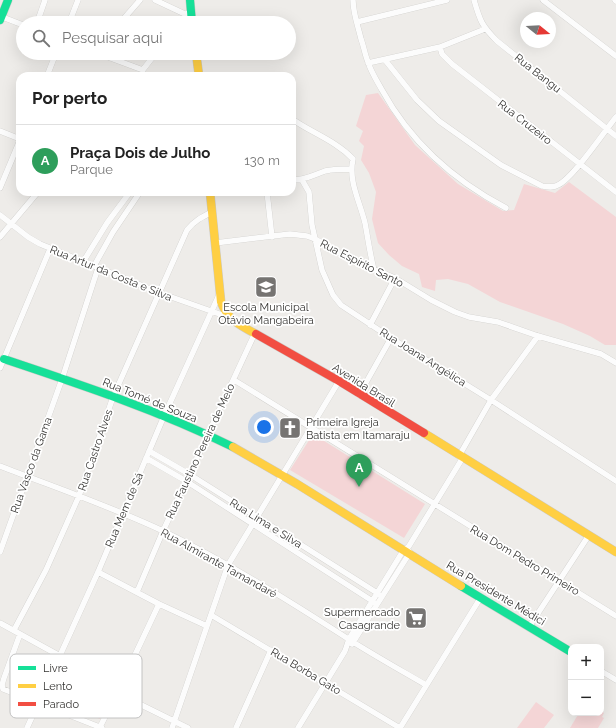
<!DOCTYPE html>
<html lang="pt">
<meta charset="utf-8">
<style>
body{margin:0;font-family:Raleway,sans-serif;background:#f6f6f6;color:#222}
.controls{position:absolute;right:12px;bottom:12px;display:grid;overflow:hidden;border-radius:8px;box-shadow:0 4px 16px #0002}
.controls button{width:36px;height:36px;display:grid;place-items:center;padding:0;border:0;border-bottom:1px solid #e0e0e0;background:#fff;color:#222;font:20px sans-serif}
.compass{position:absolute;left:520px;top:12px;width:36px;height:36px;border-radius:50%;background:#fff;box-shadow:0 4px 16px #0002;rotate:108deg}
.you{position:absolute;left:264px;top:427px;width:14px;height:14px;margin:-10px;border:3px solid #fff;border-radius:50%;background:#1a73e8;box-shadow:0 0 0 6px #1a73e833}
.badge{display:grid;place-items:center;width:26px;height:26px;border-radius:50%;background:#767472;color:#fff;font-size:13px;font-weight:700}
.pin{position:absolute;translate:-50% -33px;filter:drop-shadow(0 1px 2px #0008)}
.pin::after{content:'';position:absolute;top:21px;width:14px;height:12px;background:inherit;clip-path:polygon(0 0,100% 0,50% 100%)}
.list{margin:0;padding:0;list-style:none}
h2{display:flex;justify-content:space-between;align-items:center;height:52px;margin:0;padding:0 16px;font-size:17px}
h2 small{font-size:13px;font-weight:400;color:#767676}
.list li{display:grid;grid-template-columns:26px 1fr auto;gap:12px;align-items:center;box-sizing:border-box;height:72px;padding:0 16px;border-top:1px solid #e0e0e0}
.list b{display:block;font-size:15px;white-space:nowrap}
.list p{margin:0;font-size:13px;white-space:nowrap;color:#767676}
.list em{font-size:13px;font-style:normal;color:#767676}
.icon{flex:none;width:22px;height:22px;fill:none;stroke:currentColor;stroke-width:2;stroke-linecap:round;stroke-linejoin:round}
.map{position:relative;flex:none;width:616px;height:728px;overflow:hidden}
.search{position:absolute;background:#fff;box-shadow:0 4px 16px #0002;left:16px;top:16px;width:280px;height:44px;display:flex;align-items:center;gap:10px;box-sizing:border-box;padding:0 14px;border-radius:22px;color:#767676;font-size:15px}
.panel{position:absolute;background:#fff;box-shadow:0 4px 16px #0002;left:16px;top:72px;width:280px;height:124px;border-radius:12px}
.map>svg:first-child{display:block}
</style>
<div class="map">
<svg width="616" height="728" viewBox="0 0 616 728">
<rect width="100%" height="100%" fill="#eeece9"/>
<path fill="#f4d5d6" d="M 378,93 L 415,145 L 458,184 L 503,211 L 514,210 L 524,184 L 555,193 L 569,182 L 616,217 L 616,345 L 605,345 L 590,336 L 563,324 L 500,302 L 468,284 L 448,279 L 436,280 L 435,291 L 422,287 L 419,274 L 402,266 L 389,255 L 378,243 L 372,219 L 376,192 L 369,173 L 361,160 L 364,146 L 359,141 L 363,131 L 356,126 L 366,95 Z
M 313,434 L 425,504 L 404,538 L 290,470 Z
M 62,664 L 111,695 L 100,719 L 47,699 Z
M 536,702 L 554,715 L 544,728 L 517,728 Z
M 601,711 L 604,713 L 602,717 L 604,718 L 598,728 L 570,728 L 579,713 L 601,713 Z"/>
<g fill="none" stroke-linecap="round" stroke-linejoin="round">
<g stroke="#cbcac7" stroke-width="6">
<path id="street" d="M 155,0 L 187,15
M 353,0 C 353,13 358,26 361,39 C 364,47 365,55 368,62 C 371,72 377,81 382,90 C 411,143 453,180 506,208
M 474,0 C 480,21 482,26 497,41 L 616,136
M 543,0 L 616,56
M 615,0 L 616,1
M 0,16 L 23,25
M 357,22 L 447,0
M 37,23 L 45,0
M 69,23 L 78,0
M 120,23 L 140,0
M 180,23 L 189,12
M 440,47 L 442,54 L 452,64 L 616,192
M 97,53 L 143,70
M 385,60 L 417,100 L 439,121 L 501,165 L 542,186 C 548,187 553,188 558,185 C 573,178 604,132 616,117
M 368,63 L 440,47 L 485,29
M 47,76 L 56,53
M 138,76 L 156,53
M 292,119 C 312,133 336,141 353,159 C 348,181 360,202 365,223 C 368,239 370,254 374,270
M 0,131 L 20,139
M 292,180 C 306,180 313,175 325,171 C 334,169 342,169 351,169
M 302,180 L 309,192 L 312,225 L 322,270 L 333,295 L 341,305 L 391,338 L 491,400 L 616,481
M 0,188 L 20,140
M 267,192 L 272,237
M 0,215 L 28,237 L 40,244 L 160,293 L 228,317
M 0,237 L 38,192
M 215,243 L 290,234 L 307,236 L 315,239 L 352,260 L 395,278 L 431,300 L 455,312 L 469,317 L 498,322 L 538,336 L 601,354 L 616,363
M 83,262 L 107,223 L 130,192
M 94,266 L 113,232 L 140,192
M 370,325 L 395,278
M 0,368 L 50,249
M 234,380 L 616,616
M 359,395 L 391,338
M 149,451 L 189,474 L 382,596
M 459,456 L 491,400 L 538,336
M 146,458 L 186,481 L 377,604
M 0,466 C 54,487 110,506 163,531 C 229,563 291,602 353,642 C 377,657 402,671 426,685
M 0,552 L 62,379 L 98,268
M 98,572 L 159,604 L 207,626
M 137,592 L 163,531 L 255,333
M 211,615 L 400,728
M 0,623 L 60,656 L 117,693 L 188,728
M 529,627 L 589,535
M 14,630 L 46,570 L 79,496 L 113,397 L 187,230 C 194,221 202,217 212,212
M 20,634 L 4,678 L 2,685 L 3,689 L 102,728
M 352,644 L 409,554 L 409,551
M 601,671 L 616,680
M 100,727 L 117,693 L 159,604
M 27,728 L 98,572 L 164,416 L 219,295
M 172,728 L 228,565 L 339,381
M 236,728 L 271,650
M 298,728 L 345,651 L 349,639 L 403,551 L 409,546 L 462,459
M 400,728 L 481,597"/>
</g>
<g stroke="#cbcac7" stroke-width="9">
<path id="fast" d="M 190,0 L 192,23
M 0,20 L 8,0
M 4,359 C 82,385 160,411 233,447
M 461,586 L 571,652"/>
</g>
<g stroke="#cbcac7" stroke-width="9">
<path id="slow" d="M 196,53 L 199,76
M 210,192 L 221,302 C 227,319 241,326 256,334
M 424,433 L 616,552
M 233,447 L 297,484 L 461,586"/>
</g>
<g stroke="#cbcac7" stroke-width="9">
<path id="jam" d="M 256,334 L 339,381 L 424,433"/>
</g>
<use href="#street" stroke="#fcfcfc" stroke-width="5.5"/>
<use href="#fast" stroke="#16e098" stroke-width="8"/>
<use href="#slow" stroke="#ffcf43" stroke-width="8"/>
<use href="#jam" stroke="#f24e42" stroke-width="8"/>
</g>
<defs>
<g id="school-square" transform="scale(1.15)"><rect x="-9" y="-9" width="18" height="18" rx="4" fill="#767472" stroke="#fff"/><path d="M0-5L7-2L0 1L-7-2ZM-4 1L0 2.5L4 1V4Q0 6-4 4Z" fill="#fff"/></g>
<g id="church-square" transform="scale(1.15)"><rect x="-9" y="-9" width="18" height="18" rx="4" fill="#767472" stroke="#fff"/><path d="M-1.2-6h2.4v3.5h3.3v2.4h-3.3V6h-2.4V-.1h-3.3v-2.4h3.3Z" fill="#fff"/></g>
<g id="supermarket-square" transform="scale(1.15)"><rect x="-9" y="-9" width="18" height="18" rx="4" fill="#767472" stroke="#fff"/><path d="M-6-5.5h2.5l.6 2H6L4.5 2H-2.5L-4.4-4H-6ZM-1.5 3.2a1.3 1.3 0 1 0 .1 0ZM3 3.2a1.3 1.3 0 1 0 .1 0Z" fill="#fff"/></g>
</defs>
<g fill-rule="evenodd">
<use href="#school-square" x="266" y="287"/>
<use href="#church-square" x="290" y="428"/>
<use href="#supermarket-square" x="416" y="618"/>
</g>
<g text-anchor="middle" stroke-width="3.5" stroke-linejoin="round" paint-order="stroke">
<g font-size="11" fill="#353432" stroke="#fff">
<text transform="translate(538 73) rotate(38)" y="4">Rua Bangu</text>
<text transform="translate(525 122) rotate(38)" y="4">Rua Cruzeiro</text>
<text transform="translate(362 263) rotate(27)" y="4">Rua Espírito Santo</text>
<text transform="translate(111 273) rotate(22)" y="4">Rua Artur da Costa e Silva</text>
<text transform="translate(423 357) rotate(32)" y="4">Rua Joana Angélica</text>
<text transform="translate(364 385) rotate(32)" y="4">Avenida Brasil</text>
<text transform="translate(150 400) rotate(22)" y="4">Rua Tomé de Souza</text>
<text transform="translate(95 450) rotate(-71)" y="4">Rua Castro Alves</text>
<text transform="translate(200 451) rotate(-65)" y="4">Rua Faustino Pereira de Melo</text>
<text transform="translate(31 465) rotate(-70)" y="4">Rua Vasco da Gama</text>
<text transform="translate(124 510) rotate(-67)" y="4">Rua Mem de Sá</text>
<text transform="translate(266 523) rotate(32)" y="4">Rua Lima e Silva</text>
<text transform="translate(525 560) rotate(31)" y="4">Rua Dom Pedro Primeiro</text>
<text transform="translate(219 563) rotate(29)" y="4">Rua Almirante Tamandaré</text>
<text transform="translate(496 593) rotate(31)" y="4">Rua Presidente Médici</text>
<text transform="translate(306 671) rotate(31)" y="4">Rua Borba Gato</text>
</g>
<g font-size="11" fill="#353432" stroke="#fff">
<text x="266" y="311">Escola Municipal<tspan x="266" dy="13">Otávio Mangabeira</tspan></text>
<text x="306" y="426" text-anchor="start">Primeira Igreja<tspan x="306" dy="13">Batista em Itamaraju</tspan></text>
<text x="400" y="616" text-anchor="end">Supermercado<tspan x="400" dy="13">Casagrande</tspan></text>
</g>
</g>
<rect x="10" y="654" width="132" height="64" rx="6" fill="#fff" stroke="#c2c2c2" stroke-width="1"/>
<rect x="18" y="666" width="18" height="4" fill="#16e098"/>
<rect x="18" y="684" width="18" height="4" fill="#ffcf43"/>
<rect x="18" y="702" width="18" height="4" fill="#f24e42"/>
<g font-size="11" fill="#353432">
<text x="43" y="672">Livre</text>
<text x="43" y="690">Lento</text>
<text x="43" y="708">Parado</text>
</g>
</svg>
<div class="controls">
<button>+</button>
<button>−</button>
</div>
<svg class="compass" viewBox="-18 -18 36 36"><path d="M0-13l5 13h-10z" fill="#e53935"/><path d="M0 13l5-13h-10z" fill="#767676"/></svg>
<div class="you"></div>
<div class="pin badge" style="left:359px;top:487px;background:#2e9e5b">A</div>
<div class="search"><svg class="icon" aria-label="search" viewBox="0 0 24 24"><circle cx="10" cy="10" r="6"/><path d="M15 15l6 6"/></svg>Pesquisar aqui</div>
<section class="panel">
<h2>Por perto<small></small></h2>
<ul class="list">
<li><span class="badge" style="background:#2e9e5b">A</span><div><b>Praça Dois de Julho</b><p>Parque</p></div><em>130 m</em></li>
</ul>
</section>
</div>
